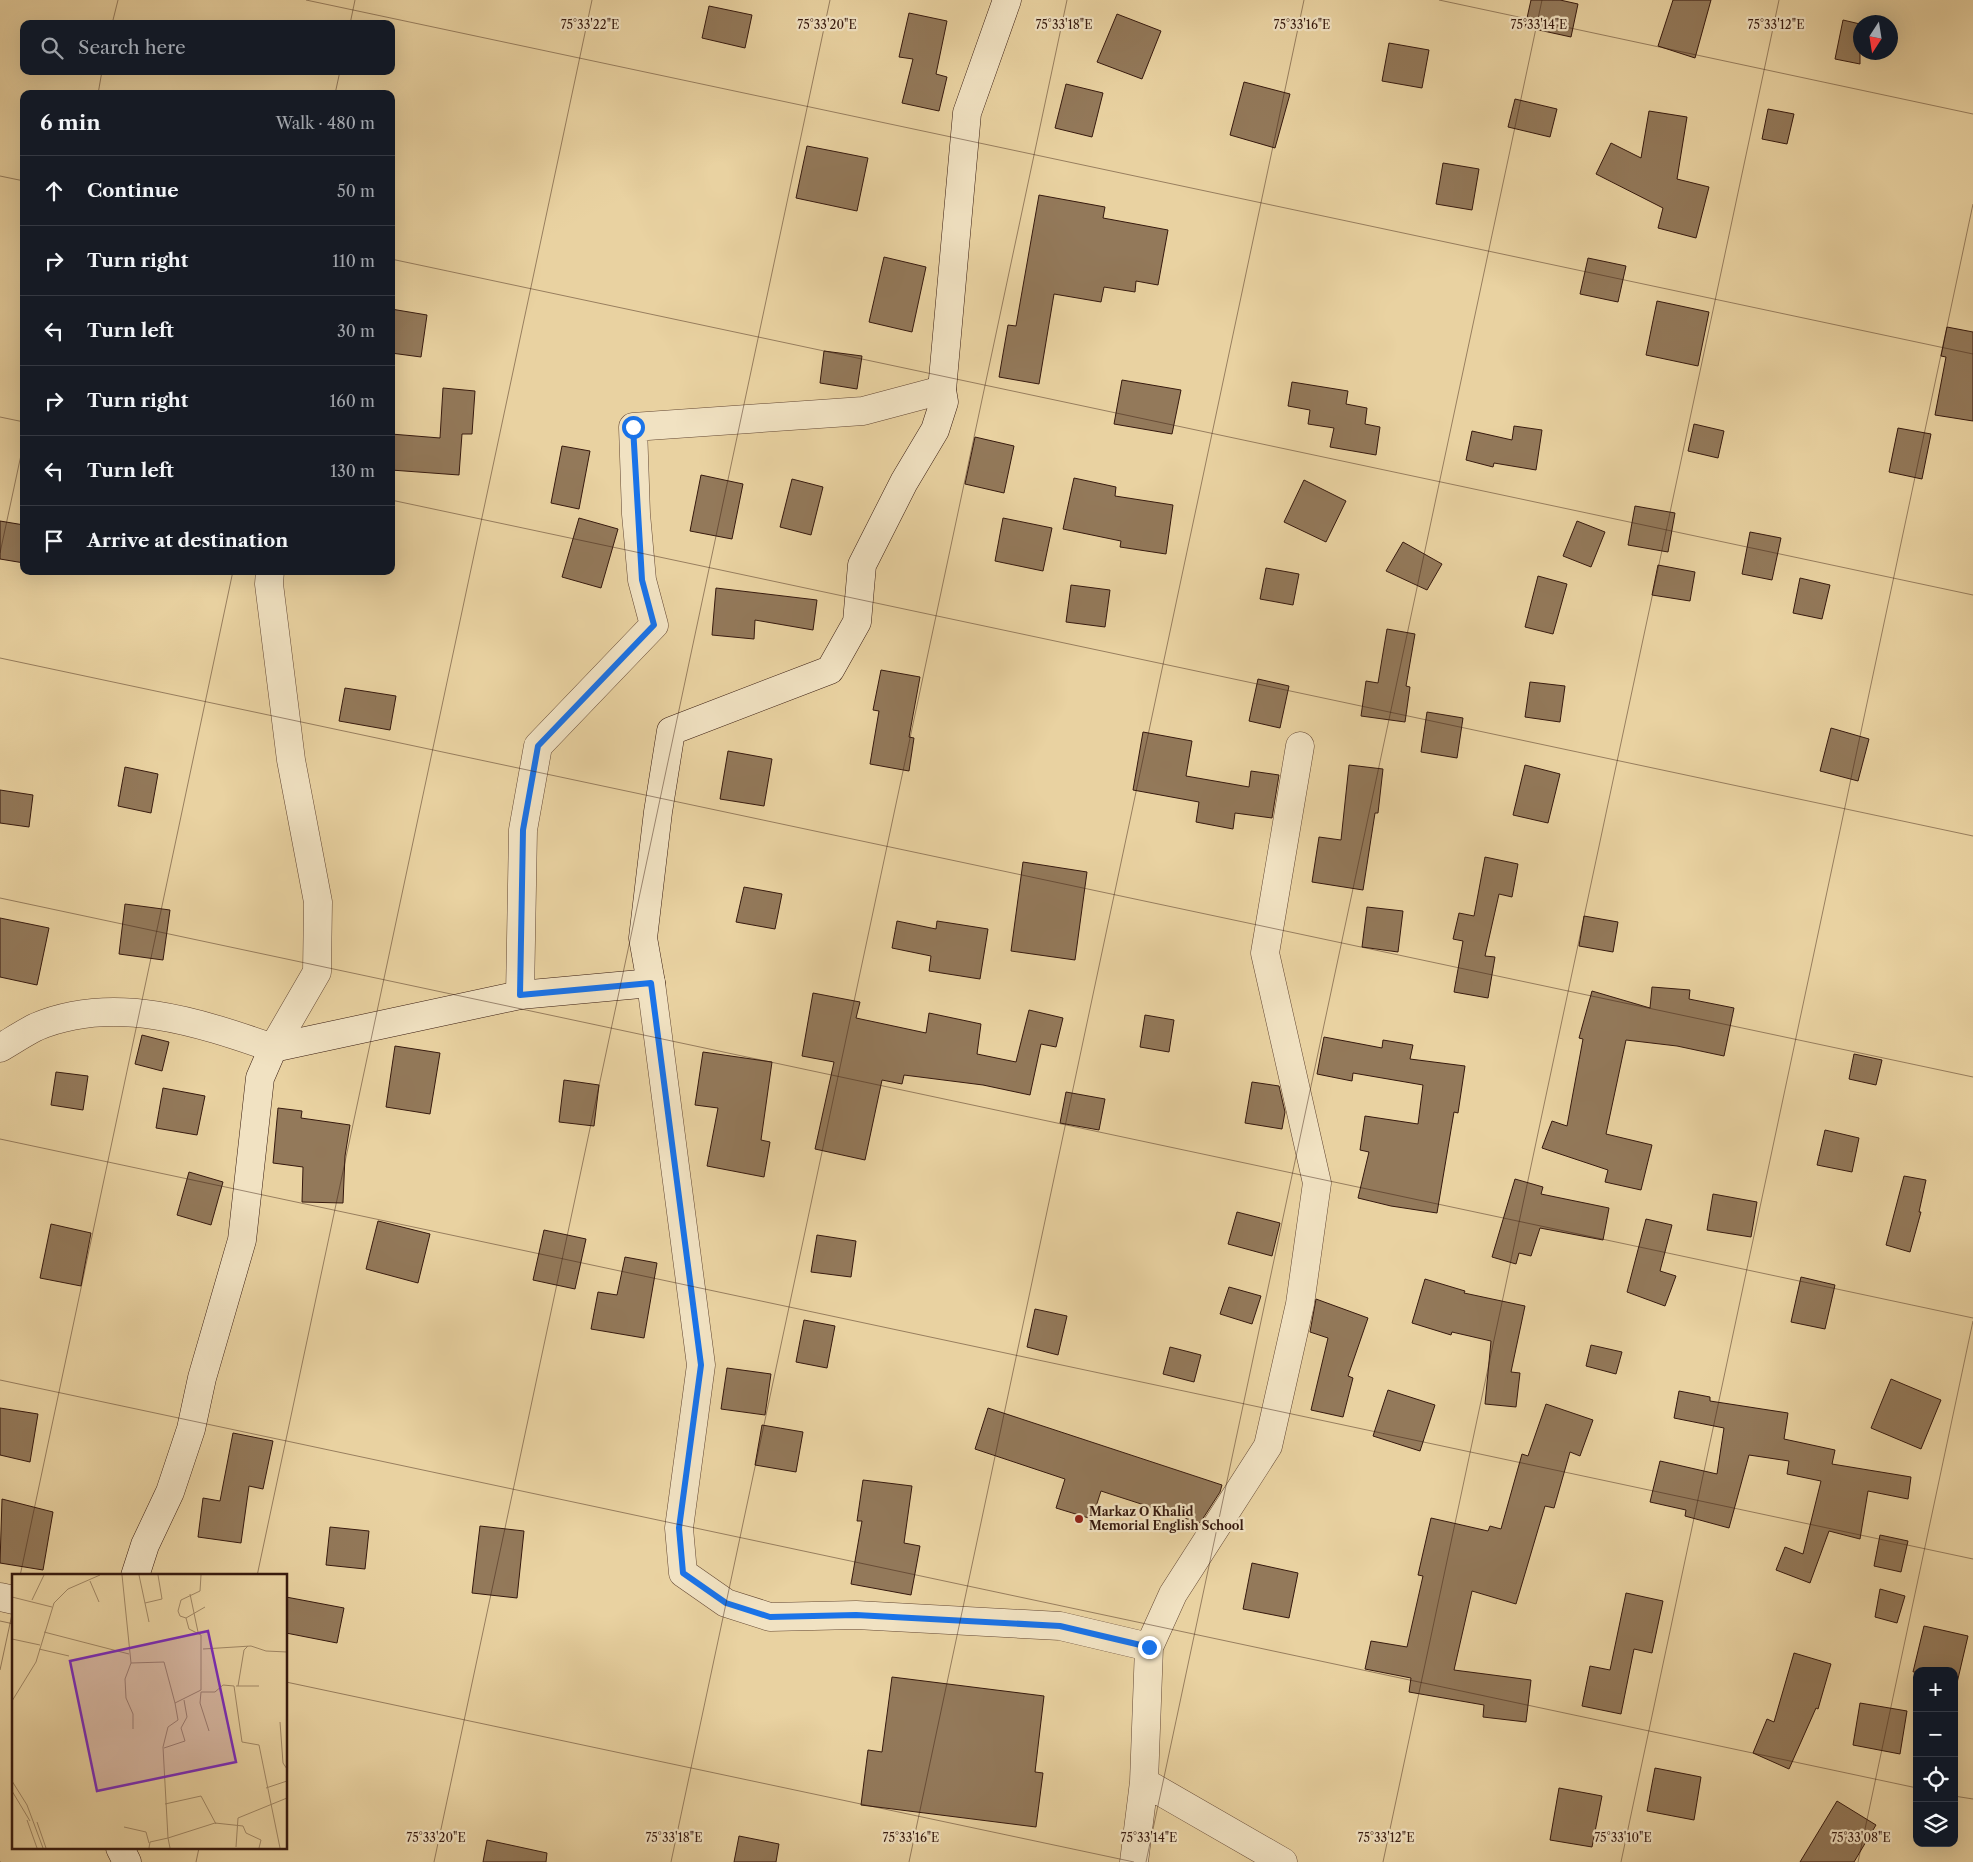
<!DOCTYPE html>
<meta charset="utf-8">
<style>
body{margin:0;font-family:"Libre Caslon Text",serif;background:#242831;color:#f1f3f6}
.controls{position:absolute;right:15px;bottom:15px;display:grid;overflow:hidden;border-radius:10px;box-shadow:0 5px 20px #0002}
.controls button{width:45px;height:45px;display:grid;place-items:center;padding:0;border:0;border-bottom:1px solid #363941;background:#171b24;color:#f1f3f6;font:25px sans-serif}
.compass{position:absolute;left:1853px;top:15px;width:45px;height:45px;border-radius:50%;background:#171b24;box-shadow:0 5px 20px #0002;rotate:192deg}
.stop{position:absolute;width:15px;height:15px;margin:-11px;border:4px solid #1a73e8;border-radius:50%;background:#fff}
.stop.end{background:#1a73e8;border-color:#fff;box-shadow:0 1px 5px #0008}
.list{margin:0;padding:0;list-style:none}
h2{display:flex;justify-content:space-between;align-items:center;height:65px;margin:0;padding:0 20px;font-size:21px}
h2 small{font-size:16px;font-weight:400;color:#9ea1a6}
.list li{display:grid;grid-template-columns:32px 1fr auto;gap:15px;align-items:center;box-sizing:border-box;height:70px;padding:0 20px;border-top:1px solid #363941}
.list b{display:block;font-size:19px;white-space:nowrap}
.list em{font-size:16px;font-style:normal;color:#9ea1a6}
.icon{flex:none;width:28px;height:28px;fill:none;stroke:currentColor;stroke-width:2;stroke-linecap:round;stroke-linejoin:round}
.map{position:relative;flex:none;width:1973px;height:1862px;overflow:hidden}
.search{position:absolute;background:#171b24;box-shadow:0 5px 20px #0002;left:20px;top:20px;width:375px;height:55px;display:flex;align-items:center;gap:12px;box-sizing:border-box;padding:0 18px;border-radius:10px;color:#9ea1a6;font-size:19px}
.panel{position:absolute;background:#171b24;box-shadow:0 5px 20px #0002;left:20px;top:90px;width:375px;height:485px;border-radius:10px}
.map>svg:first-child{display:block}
</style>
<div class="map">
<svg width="1973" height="1862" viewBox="0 0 1973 1862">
<rect width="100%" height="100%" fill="#e9d2a1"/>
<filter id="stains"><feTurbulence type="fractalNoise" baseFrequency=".004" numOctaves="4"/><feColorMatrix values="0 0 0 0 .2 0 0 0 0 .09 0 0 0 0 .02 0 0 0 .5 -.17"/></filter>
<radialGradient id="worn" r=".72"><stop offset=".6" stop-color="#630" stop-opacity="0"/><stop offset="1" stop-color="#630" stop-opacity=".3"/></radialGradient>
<path fill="#93795a" stroke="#36190e" d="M 1531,0 L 1560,0 L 1578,4 L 1571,37 L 1525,27 Z
M 1673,0 L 1711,0 L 1695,58 L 1658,46 Z
M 709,6 L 752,15 L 745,48 L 702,38 Z
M 909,13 L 947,21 L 936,74 L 947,77 L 939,111 L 902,103 L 913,59 L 899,57 Z
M 1117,14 L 1161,31 L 1142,79 L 1097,62 Z
M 1843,20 L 1860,24 L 1860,64 L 1835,59 Z
M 1389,43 L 1429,50 L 1422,88 L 1382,81 Z
M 1244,82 L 1290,94 L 1275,148 L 1230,135 Z
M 1066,84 L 1103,93 L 1092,137 L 1055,128 Z
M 1515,99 L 1557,109 L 1550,137 L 1508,127 Z
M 1768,109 L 1794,114 L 1787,144 L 1762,139 Z
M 1649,111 L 1687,117 L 1677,179 L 1709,187 L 1696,238 L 1658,228 L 1663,208 L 1596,174 L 1611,143 L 1641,158 Z
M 807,146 L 868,158 L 857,211 L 796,198 Z
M 1443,163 L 1479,169 L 1472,210 L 1436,204 Z
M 1039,195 L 1105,207 L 1103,218 L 1168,230 L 1158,285 L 1136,281 L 1135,292 L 1104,287 L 1101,302 L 1054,294 L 1039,384 L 999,377 L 1008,325 L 1016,326 Z
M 884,257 L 926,267 L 912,332 L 869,322 Z
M 1588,258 L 1626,266 L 1618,302 L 1580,294 Z
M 1657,301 L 1709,312 L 1698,366 L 1646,355 Z
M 391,309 L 427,315 L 421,357 L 391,353 Z
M 1947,327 L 1973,332 L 1973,421 L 1935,415 L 1946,357 L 1941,356 Z
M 824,351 L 862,356 L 857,389 L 820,383 Z
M 1122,380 L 1181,390 L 1172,434 L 1114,424 Z
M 1292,382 L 1348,391 L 1346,404 L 1367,408 L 1365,424 L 1380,427 L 1376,455 L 1330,447 L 1334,428 L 1308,424 L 1310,410 L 1288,406 Z
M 443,388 L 475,391 L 472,434 L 462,434 L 459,475 L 391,470 L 391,434 L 440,438 Z
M 1694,424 L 1724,431 L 1718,458 L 1688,451 Z
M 1514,426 L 1542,430 L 1536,470 L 1494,463 L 1493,467 L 1466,460 L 1472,431 L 1512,440 Z
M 1898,428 L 1931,434 L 1922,479 L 1889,472 Z
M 975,437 L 1014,446 L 1004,493 L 965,484 Z
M 562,446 L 590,451 L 579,509 L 551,503 Z
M 701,475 L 743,484 L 732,539 L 690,531 Z
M 1074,478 L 1116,487 L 1115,496 L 1173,505 L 1166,554 L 1120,547 L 1121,541 L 1063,529 Z
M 792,479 L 823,487 L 811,535 L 780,527 Z
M 1304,480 L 1346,501 L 1326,542 L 1284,522 Z
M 1635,506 L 1675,513 L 1668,552 L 1628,545 Z
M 579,518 L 618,529 L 601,588 L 562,577 Z
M 1003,518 L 1052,528 L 1043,571 L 995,561 Z
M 0,521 L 24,525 L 24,563 L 0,559 Z
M 1577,521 L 1605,532 L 1591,567 L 1563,556 Z
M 1750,532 L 1781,538 L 1772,580 L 1742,574 Z
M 1403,542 L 1442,564 L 1427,590 L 1386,571 Z
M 1658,565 L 1695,572 L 1690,601 L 1652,595 Z
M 1266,568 L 1299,574 L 1293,605 L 1260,599 Z
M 1538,576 L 1567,584 L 1553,634 L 1525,627 Z
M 1800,578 L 1830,585 L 1822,619 L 1793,613 Z
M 1071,585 L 1110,590 L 1105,627 L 1066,622 Z
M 716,588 L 817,600 L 813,630 L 755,620 L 754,639 L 712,635 Z
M 1387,629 L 1415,634 L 1406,686 L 1410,687 L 1405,722 L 1361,716 L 1366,681 L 1378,683 Z
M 881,670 L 920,677 L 909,737 L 914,738 L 909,771 L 870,764 L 879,711 L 873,710 Z
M 1258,679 L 1289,686 L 1280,728 L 1249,721 Z
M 1530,682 L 1565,686 L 1560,722 L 1525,717 Z
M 345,688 L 396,696 L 390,730 L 339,721 Z
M 1427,712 L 1463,718 L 1457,758 L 1421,752 Z
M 1831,728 L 1869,739 L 1858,781 L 1820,771 Z
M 1143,732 L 1192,741 L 1186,776 L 1249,787 L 1251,771 L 1279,775 L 1272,818 L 1235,813 L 1233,829 L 1196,822 L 1199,802 L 1133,790 Z
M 728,751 L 772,759 L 764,806 L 720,799 Z
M 1349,765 L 1383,769 L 1378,813 L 1375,813 L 1363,890 L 1312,882 L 1319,837 L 1341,840 Z
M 1525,765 L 1560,774 L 1548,823 L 1513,815 Z
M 125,767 L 158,774 L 151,813 L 118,806 Z
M 0,790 L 33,795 L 29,827 L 0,823 Z
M 1485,857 L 1518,864 L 1512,897 L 1499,894 L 1485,956 L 1495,957 L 1488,998 L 1454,992 L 1463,941 L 1453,939 L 1459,913 L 1474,916 Z
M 1023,862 L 1087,872 L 1075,960 L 1011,951 Z
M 744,887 L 782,894 L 775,929 L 736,922 Z
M 125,904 L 170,910 L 163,960 L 119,954 Z
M 1367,907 L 1403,911 L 1398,952 L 1362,947 Z
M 1584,916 L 1618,922 L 1613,952 L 1579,946 Z
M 0,918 L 49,928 L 37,985 L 0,977 Z
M 897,921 L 936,929 L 937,921 L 988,929 L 980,979 L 929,971 L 931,956 L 892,948 Z
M 1652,987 L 1690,990 L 1689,999 L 1734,1008 L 1724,1056 L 1677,1046 L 1626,1040 L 1606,1134 L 1652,1145 L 1641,1190 L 1605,1182 L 1608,1170 L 1542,1148 L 1552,1121 L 1567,1126 L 1583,1039 L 1579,1038 L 1592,991 L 1650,1008 Z
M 813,993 L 860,1002 L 856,1018 L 926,1033 L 929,1013 L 981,1024 L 977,1054 L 1016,1062 L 1029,1010 L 1063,1018 L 1056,1047 L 1041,1044 L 1030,1095 L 983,1085 L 904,1075 L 902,1084 L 882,1080 L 865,1160 L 815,1149 L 834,1062 L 802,1056 Z
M 1145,1015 L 1174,1020 L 1169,1052 L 1140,1047 Z
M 142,1035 L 169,1042 L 162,1071 L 135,1064 Z
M 1324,1037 L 1382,1048 L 1383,1040 L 1413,1045 L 1410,1059 L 1465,1066 L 1458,1113 L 1454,1112 L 1437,1213 L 1391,1206 L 1358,1198 L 1369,1152 L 1360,1150 L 1365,1116 L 1418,1124 L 1423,1085 L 1353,1073 L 1352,1081 L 1317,1074 Z
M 395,1046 L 440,1053 L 430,1114 L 386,1107 Z
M 703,1052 L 772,1062 L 761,1140 L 770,1142 L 764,1177 L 707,1166 L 718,1108 L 695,1105 Z
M 1854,1054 L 1882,1060 L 1876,1085 L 1849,1079 Z
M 56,1072 L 88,1076 L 83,1110 L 51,1105 Z
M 564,1080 L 599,1085 L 594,1126 L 559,1122 Z
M 1252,1082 L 1279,1086 L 1285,1112 L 1282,1129 L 1245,1123 Z
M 163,1088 L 205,1096 L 197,1135 L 156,1128 Z
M 1066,1092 L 1105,1099 L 1099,1130 L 1060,1123 Z
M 278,1108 L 302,1111 L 301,1118 L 350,1125 L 345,1156 L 343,1203 L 302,1202 L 303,1167 L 273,1163 Z
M 1825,1130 L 1859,1138 L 1852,1172 L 1817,1165 Z
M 189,1172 L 223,1182 L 211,1225 L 177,1215 Z
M 1904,1176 L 1926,1180 L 1919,1212 L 1921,1212 L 1910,1252 L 1886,1245 Z
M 1515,1179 L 1543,1187 L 1541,1194 L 1609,1208 L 1603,1240 L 1540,1228 L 1531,1256 L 1519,1253 L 1516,1264 L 1492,1257 Z
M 1713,1194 L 1757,1202 L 1751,1237 L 1707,1230 Z
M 1237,1212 L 1280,1223 L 1272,1256 L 1228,1244 Z
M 1646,1219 L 1672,1225 L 1660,1271 L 1676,1276 L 1665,1306 L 1627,1292 Z
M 378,1221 L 430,1234 L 418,1283 L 366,1269 Z
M 51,1224 L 91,1233 L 81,1286 L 40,1278 Z
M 544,1230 L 586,1239 L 575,1289 L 533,1280 Z
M 817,1235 L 856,1241 L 851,1277 L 811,1272 Z
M 625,1257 L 657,1263 L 644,1338 L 591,1329 L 598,1292 L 617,1295 Z
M 1801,1277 L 1835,1285 L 1825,1329 L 1791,1322 Z
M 1425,1279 L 1465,1291 L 1464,1293 L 1525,1306 L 1511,1372 L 1520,1373 L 1516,1407 L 1485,1404 L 1491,1341 L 1452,1332 L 1451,1335 L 1412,1323 Z
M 1229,1287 L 1261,1296 L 1252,1324 L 1220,1314 Z
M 1316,1299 L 1368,1318 L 1348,1376 L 1353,1378 L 1343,1417 L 1311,1410 L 1328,1338 L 1310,1332 Z
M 1035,1309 L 1067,1316 L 1058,1355 L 1027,1347 Z
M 804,1320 L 835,1326 L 827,1368 L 796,1362 Z
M 1591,1345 L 1622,1352 L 1616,1374 L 1586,1366 Z
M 1170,1347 L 1201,1355 L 1194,1382 L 1163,1374 Z
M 727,1368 L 771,1374 L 765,1415 L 721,1409 Z
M 1891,1379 L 1941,1400 L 1921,1449 L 1871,1428 Z
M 1388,1390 L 1435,1405 L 1420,1451 L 1373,1436 Z
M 1679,1391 L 1710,1397 L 1710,1401 L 1788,1413 L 1784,1439 L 1835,1450 L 1832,1464 L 1911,1477 L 1908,1499 L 1868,1491 L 1860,1539 L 1829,1531 L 1810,1583 L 1776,1570 L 1785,1547 L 1803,1554 L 1821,1481 L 1787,1474 L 1789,1461 L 1749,1455 L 1729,1528 L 1685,1516 L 1686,1510 L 1650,1502 L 1660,1461 L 1717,1474 L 1724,1428 L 1674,1418 Z
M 1546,1404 L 1593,1420 L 1580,1456 L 1570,1452 L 1554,1508 L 1545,1506 L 1516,1604 L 1472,1591 L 1454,1670 L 1531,1680 L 1526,1722 L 1483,1717 L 1484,1705 L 1409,1692 L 1411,1678 L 1365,1669 L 1371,1641 L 1407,1647 L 1423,1576 L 1418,1575 L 1431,1518 L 1488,1531 L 1490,1526 L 1501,1529 L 1522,1454 L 1528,1456 Z
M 0,1408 L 38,1414 L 30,1462 L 0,1455 Z
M 988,1408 L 1222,1485 L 1220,1492 L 1200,1523 L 1101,1491 L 1092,1519 L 1056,1508 L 1065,1479 L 975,1449 Z
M 762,1425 L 803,1432 L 796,1472 L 755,1465 Z
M 233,1433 L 273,1441 L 263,1489 L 249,1486 L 241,1543 L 198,1537 L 203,1498 L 220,1501 Z
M 863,1480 L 912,1486 L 904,1543 L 920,1546 L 911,1595 L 851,1584 L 862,1521 L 857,1521 Z
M 2,1499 L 53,1512 L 43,1570 L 0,1563 Z
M 480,1526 L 524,1531 L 517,1598 L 472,1593 Z
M 330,1527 L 369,1531 L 365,1569 L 326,1565 Z
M 1880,1535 L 1908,1541 L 1901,1572 L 1874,1566 Z
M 1252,1563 L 1298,1573 L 1289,1618 L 1243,1609 Z
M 1880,1589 L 1905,1596 L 1897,1623 L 1875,1617 Z
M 1626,1593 L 1663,1601 L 1652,1653 L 1634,1649 L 1621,1714 L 1582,1706 L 1590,1666 L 1610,1670 Z
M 286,1597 L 344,1608 L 337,1643 L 286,1633 Z
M 1924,1626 L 1968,1636 L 1957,1683 L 1954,1682 L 1954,1671 L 1913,1672 Z
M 1794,1653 L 1831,1664 L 1818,1709 L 1816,1708 L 1789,1769 L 1753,1753 L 1767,1719 L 1774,1722 Z
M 892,1677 L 1044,1696 L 1035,1772 L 1043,1773 L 1036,1827 L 861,1805 L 868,1750 L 882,1752 Z
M 1860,1703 L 1907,1711 L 1900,1754 L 1853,1745 Z
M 1655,1768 L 1701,1777 L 1694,1820 L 1647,1811 Z
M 1559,1788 L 1602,1796 L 1592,1847 L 1550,1840 Z
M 1837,1801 L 1876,1825 L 1854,1862 L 1800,1862 Z
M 739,1836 L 779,1844 L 776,1862 L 734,1862 Z
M 487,1840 L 547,1853 L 546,1862 L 483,1862 Z"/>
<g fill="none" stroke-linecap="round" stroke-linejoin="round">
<g stroke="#634733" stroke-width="29">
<path id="street" d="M 651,983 L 701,1365 L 679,1528 L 683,1573 L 726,1603 L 770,1617 L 856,1615 L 1060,1626 L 1149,1647
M 520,995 L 523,830 L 538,746 L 654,625 L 642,580 L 636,514 L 633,427 L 863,411 L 942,390
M 0,1048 C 12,1041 24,1033 36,1027 C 114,994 198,1022 273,1048 L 317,972 L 318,902 L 291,760 L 269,584 L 270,571
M 0,1597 L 14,1600
M 1144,1782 L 1283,1862
M 1134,1862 L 1144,1782 L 1149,1647 L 1173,1594 L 1268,1446 L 1300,1304 L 1317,1183 L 1265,953 L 1300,746"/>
</g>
<g stroke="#36190e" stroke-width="29">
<path id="secondary" d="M 135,1576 L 145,1545 L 170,1492 L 191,1429 L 202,1378 L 242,1240 L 260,1078 L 273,1048 L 520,995 L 651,983 L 643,938 L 658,812 L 671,731 L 830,670 L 857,622 L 862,565 L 904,482 L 935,430 L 944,402 L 942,390 L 967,113 L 1007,0
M 120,1848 L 127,1862"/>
</g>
<use href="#street" stroke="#f1e2c2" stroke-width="28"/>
<use href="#secondary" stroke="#f1e2c2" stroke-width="28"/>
</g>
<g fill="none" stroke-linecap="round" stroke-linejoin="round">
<path stroke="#1a73e8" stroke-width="6" d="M 633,427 L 642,580 L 654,625 L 538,746 L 523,830 L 520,995 L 651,983 L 701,1365 L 679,1528 L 683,1573 L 726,1603 L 770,1617 L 856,1615 L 1060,1626 L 1149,1647"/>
</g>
<path fill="none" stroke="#36190e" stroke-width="1" stroke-opacity="0.45" d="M 306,0 L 1973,354M 1439,0 L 1973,114M 112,24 L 118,0M 350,24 L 355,0M 98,94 L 102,71M 335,94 L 340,71M 0,176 L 24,181M 391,259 L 1973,595M 0,417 L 24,422M 391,500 L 1973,836M 0,553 L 24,441M 0,658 L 1973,1077M 0,898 L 1973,1318M 0,1139 L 1973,1559M 0,1380 L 1917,1788M 20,1576 L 233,571M 257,1576 L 592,0M 0,1621 L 14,1624M 0,1670 L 14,1605M 286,1682 L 1134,1862M 1954,1796 L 1973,1799M 0,1862 L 1,1862M 196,1862 L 199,1848M 434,1862 L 830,0M 671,1862 L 1067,0M 909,1862 L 1304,0M 1146,1862 L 1542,0M 1383,1862 L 1779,0M 1621,1862 L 1973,204M 1858,1862 L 1973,1321"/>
<circle fill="#8f2418" stroke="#f1e2c2" stroke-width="2" cx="1079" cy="1519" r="5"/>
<g text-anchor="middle" stroke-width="4.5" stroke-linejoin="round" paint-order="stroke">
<g font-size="12" font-weight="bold" fill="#36190e" stroke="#f1e2c2" text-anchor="start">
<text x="1089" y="1516">Markaz O Khalid<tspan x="1089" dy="14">Memorial English School</tspan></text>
</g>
</g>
<g transform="translate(12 1574)">
<rect width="275" height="275" fill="#e9d2a1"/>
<path fill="none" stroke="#a18866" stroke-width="1" d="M 110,1 L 119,89 L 113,105 L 114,124 L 121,140 L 121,155M 127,1 L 137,48M 78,7 L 87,28M 178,20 L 186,58M 0,23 L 40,33M 20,26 L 32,1M 133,29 L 150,25 L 146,1M 174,44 L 193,33M 32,58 L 117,80M 0,65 L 28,71M 27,75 L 57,82M 191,75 L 239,72 L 254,77 L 275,78M 119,89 L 152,88 L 163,129M 224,112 L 247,112M 226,112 L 232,76 L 236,72M 0,127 L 24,88 L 42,29 L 56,15 L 88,1M 268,148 L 271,189 L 275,195M 197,157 L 188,129 L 189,118 L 203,118 L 211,111 L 222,112 L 230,168 L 247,171 L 268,274M 152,174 L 173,167 L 169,154 L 175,143 L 172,126M 0,207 L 15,231 L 31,274M 254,214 L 275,207M 0,217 L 18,247M 153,230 L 189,222 L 204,250M 15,246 L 25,274M 25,248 L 34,274M 112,253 L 134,258 L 137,269M 224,273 L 226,244 L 275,224M 137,274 L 138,268 L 156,264 L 151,173 L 156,153 L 166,146 L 163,129 L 189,116 L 189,61 L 177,55 L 174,44 L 168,42 L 166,37 L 169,26 L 188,17 L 189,1M 158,274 L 156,264 L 203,249 L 231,252 L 234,259 L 249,266 L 247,274"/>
<path fill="#7b2cbf" fill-opacity="0.15" stroke="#7b2cbf" stroke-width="2.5" d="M 196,57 L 224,188 L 85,217 L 58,87 Z"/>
<rect width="275" height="275" fill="none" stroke="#36190e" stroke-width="2.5"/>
</g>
<g font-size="12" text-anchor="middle" fill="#36190e" stroke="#f1e2c2" stroke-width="4.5" stroke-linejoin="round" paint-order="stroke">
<text x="590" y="29">75°33'22"E</text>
<text x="827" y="29">75°33'20"E</text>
<text x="1064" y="29">75°33'18"E</text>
<text x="1302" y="29">75°33'16"E</text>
<text x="1539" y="29">75°33'14"E</text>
<text x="1776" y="29">75°33'12"E</text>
<text x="436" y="1842">75°33'20"E</text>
<text x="674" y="1842">75°33'18"E</text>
<text x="911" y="1842">75°33'16"E</text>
<text x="1149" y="1842">75°33'14"E</text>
<text x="1386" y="1842">75°33'12"E</text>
<text x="1623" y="1842">75°33'10"E</text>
<text x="1861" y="1842">75°33'08"E</text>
</g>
<rect width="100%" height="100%" filter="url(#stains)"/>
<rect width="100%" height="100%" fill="url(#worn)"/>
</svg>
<div class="controls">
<button>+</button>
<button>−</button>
<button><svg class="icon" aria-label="locate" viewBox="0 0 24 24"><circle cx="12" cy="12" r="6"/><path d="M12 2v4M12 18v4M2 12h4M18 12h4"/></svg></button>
<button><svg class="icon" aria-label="layers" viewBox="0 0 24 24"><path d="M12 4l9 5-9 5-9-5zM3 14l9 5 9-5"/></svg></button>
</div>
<svg class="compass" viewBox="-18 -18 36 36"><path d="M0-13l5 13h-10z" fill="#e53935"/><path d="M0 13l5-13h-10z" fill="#9ea1a6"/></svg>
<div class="stop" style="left:633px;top:427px"></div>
<div class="stop end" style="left:1149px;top:1647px"></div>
<div class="search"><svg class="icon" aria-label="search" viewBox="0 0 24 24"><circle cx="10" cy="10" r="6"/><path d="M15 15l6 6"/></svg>Search here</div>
<section class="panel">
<h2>6 min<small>Walk · 480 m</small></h2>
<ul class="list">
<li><svg class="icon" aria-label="ahead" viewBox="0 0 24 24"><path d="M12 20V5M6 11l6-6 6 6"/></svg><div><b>Continue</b></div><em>50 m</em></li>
<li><svg class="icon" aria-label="right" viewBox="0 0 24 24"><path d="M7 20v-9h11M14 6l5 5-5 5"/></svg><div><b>Turn right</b></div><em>110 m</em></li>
<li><svg class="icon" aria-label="left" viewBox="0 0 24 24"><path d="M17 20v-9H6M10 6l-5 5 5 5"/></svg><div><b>Turn left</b></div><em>30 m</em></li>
<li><svg class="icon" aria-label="right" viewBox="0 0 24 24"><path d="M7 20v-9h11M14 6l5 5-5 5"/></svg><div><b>Turn right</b></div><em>160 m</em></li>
<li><svg class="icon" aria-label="left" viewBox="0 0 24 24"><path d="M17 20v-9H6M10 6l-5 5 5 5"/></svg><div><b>Turn left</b></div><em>130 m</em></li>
<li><svg class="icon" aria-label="arrive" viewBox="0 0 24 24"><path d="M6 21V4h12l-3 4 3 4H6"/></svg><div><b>Arrive at destination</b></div></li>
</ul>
</section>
</div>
